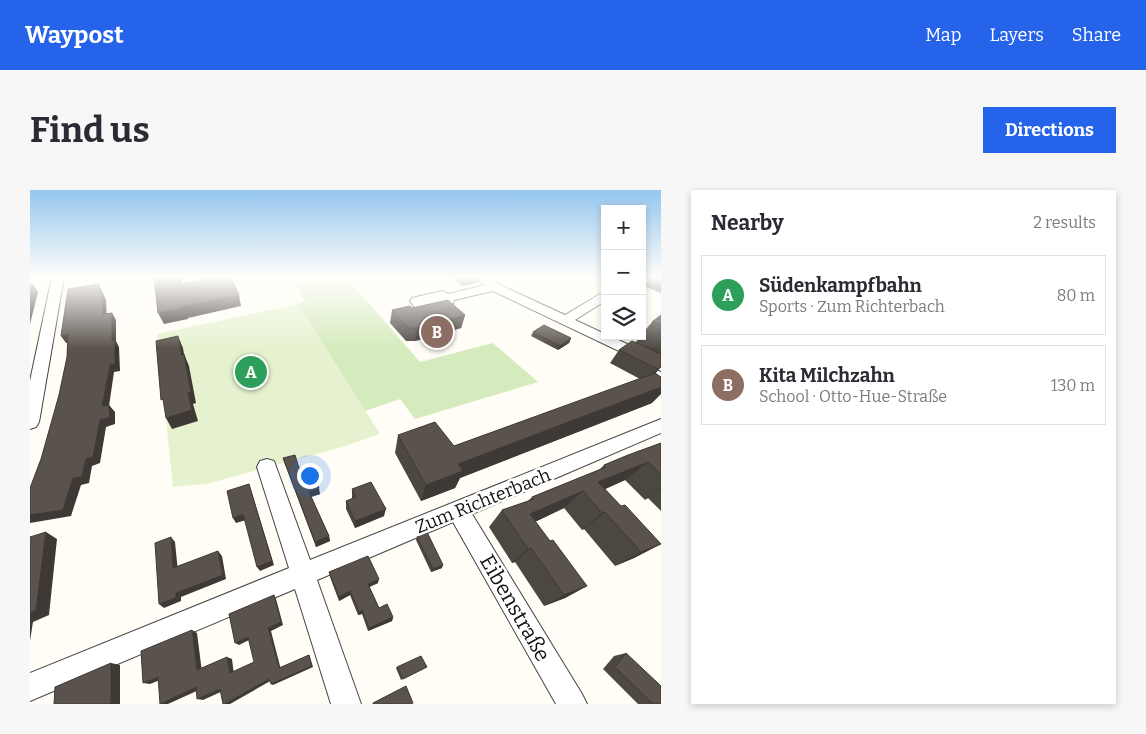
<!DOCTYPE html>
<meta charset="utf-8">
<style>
body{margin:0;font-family:Bitter,serif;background:#f7f7f7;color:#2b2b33}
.controls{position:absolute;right:15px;top:15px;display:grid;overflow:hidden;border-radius:0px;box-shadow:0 2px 8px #0003}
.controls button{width:45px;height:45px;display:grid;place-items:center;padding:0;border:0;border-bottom:1px solid #e1e1e2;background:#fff;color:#2b2b33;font:25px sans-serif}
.you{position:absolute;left:279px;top:285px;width:18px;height:18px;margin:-12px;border:4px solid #fff;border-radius:50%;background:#1a73e8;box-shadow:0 0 0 8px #1a73e833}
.badge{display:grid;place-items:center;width:32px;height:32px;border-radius:50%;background:#2563eb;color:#fff;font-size:16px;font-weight:700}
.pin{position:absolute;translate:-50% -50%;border:2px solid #fff;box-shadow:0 1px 5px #0006}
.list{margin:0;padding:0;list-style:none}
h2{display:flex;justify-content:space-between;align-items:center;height:65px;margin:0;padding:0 20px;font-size:21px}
h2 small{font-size:16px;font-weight:400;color:#7c7c81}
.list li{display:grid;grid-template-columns:32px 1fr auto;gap:15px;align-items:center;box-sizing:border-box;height:80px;margin:0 10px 10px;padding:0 10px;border:1px solid #e1e1e2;border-radius:0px}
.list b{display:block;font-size:19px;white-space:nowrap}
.list p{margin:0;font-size:16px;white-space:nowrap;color:#7c7c81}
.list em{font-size:16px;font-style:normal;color:#7c7c81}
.icon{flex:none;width:28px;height:28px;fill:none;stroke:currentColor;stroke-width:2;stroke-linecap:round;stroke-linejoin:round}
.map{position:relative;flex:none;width:631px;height:514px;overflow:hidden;border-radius:0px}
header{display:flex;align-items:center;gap:30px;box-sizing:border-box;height:70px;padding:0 25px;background:#2563eb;color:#fff}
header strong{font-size:24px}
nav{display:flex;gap:28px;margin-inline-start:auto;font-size:18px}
.intro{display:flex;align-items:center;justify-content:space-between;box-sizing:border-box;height:120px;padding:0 30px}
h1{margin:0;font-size:35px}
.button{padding:12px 22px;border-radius:0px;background:#2563eb;color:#fff;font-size:18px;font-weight:700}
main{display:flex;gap:30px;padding:0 30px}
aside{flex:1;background:#fff;border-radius:0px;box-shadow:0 2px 8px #0003}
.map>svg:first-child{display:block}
</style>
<header>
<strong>Waypost</strong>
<nav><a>Map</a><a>Layers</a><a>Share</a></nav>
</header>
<div class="intro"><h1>Find us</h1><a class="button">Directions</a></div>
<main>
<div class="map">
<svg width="631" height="514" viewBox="0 0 631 514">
<rect width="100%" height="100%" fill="#fffdf5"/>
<path fill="#d5ebbd" d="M 260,87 L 316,87 L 390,172 L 463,153 L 508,192 L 385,229 L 370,209 L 335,221 L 268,114 L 275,111 Z"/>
<path fill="#e6f2cf" d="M 268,114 L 350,244 L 309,258 L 176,294 L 143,297 L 127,144 Z"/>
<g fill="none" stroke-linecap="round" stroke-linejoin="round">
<g stroke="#444" stroke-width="2">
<path id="minor" d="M 22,87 L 34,87 L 9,232 L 6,237 L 0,239 L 0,191 Z
M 446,87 L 460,87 L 468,94 L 535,125 L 575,101 L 575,111 L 545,130 L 575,144 L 575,146 L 580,146 L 631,170 L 631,181 L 463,101 L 424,110 L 423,114 L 392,122 L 387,121 L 380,111 L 382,108 L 412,101 L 418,104 L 455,95 Z
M 631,229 L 631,243 L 442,324 L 552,504 L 557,514 L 526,514 L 423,332 L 287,390 L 331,514 L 301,514 L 265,399 L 0,511 L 0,483 L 259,378 L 227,277 L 230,271 L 237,269 L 244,271 L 280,370 Z"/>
</g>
<use href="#minor" fill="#fff" fill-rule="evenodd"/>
</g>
<path fill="#4d4742" d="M 421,87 L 451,87 L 449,92 L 432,96 Z
M 620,87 L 631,87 L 631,103 L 614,96 Z
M 382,118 L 435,125 L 431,138 L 385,151 L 376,151 L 360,133 L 362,120 Z
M 631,125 L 631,177 L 625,184 L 622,213 L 430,288 L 425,298 L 391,311 L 365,263 L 368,245 L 424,256 L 610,189 L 580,173 L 589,160 L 605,153 L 611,146 L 612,146 L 612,144 L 622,132 Z
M 503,142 L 541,148 L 539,153 L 528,160 L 501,146 Z
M 631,253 L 631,321 L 618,308 L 615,310 L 595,290 L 575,299 L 591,316 L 631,354 L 604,368 L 585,376 L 554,339 L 552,340 L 534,318 L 505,332 L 520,351 L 557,396 L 535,408 L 514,416 L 485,372 L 482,373 L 459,337 L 472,320 L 498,311 L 502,307 L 569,280 L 574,275 Z
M 253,268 L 269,278 L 290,304 L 281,307 L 299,346 L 300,351 L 286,357 L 255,274 Z
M 322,299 L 354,326 L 325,338 L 316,319 L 316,311 L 322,309 Z
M 387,347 L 412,378 L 401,382 L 386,350 Z
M 299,382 L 348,393 L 339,397 L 349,418 L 363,427 L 362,431 L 338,441 L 332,424 L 328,425 L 320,405 L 309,411 L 300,387 Z
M 596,463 L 631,514 L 608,514 L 573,479 L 584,466 Z
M 367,477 L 397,477 L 371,490 L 366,478 Z"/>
<path fill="#3f3936" d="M 149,87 L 151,87 L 155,105 L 150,94 Z
M 213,87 L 225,87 L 214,89 Z
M 434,87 L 451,87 L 449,92 L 432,96 Z
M 3,94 L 8,102 L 0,134 L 0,104 Z
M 69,94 L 76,110 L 77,132 L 73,124 L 69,104 Z
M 209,105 L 211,116 L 158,128 L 158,129 L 134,134 L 128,123 L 154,116 Z
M 82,123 L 86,130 L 86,151 L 89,157 L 90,181 L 84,182 L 78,223 L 72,216 L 80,175 L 82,150 Z
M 435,125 L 431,138 L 385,151 L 387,138 Z
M 38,144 L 44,151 L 36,153 L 31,146 Z
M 148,146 L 153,158 L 155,170 L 154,164 L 159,176 L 166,213 L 163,214 L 168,231 L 142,239 L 136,228 L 158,203 Z
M 541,148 L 539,153 L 528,160 L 530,156 Z
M 631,175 L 631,177 L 616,192 Z
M 631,197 L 631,204 L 622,213 L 430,288 L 425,298 L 391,311 L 396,295 L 428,274 Z
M 79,215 L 85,222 L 85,234 L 76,237 L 70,273 L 62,276 L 59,293 L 51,295 L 41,326 L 0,333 L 0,325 L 43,288 L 56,269 L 70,230 Z
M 618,272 L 595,290 L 558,307 L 568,292 Z
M 219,294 L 244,375 L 230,381 L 227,377 Z
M 289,298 L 290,304 L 280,307 L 279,302 Z
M 631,298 L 631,299 L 618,308 L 615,310 Z
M 553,301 L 534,318 L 485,341 L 500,324 Z
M 356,319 L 354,326 L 325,338 L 325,331 Z
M 575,322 L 554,339 L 552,340 L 572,323 Z
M 213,324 L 216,330 L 206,333 L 203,328 Z
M 16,342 L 27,349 L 19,425 L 3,432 L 0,451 L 0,423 Z
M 299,346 L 300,351 L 286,357 L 285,352 Z
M 141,347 L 145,352 L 148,382 L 143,378 Z
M 631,354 L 604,368 L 585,376 L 611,362 Z
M 501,358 L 485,372 L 482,373 L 498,359 Z
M 188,361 L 192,366 L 196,389 L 151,407 L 151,411 L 134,418 L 129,414 L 146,403 Z
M 413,375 L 412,378 L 401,382 L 403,379 Z
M 349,389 L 348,393 L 337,398 L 338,394 Z
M 557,396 L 535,408 L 514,416 L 534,405 Z
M 320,401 L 320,405 L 309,411 L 309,407 Z
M 244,405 L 246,409 L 253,435 L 241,441 L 251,480 L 249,478 L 238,438 Z
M 332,420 L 332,424 L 328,425 L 329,422 Z
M 363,427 L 362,431 L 338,441 L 339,438 Z
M 162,440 L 167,443 L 172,482 L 167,480 Z
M 218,447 L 221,449 L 209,455 L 205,453 Z
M 279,465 L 283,477 L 243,495 L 241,494 Z
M 197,467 L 202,469 L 204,485 L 200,483 Z
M 81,473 L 90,475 L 90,514 L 81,514 Z
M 128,487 L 135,488 L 120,494 L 113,493 Z
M 239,489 L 242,490 L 200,514 L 194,514 Z
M 166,497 L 171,499 L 138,514 L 130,514 Z
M 190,499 L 195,500 L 173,510 L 167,509 Z"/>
<path fill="#5a524d" stroke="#3f3936" d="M 124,87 L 149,87 L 150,94 L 189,87 L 201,87 L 209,105 L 154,116 L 154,118 L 128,123 Z
M 3,94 L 0,104 L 0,95 Z
M 69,94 L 69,104 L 72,103 L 73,124 L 82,123 L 82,150 L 85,150 L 85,174 L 80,175 L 72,216 L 79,215 L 80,227 L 70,230 L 63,267 L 56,269 L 52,287 L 43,288 L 33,320 L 0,325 L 0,298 L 11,269 L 29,205 L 37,167 L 38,144 L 31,146 L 38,99 Z
M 418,110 L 435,125 L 387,138 L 378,138 L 362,120 L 380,116 L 382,118 Z
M 631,125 L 631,135 L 622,132 Z
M 514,135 L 541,148 L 530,156 L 503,142 Z
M 148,146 L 152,165 L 154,164 L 161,202 L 158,203 L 162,220 L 136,228 L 133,209 L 131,210 L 126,151 Z
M 602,151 L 631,164 L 631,175 L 628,179 L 589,160 Z
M 625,183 L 631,187 L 631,197 L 428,274 L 433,281 L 396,295 L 368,245 L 405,232 L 424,256 Z
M 631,253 L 631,284 L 618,272 L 568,292 L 591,316 L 595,315 L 631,354 L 611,362 L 575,322 L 572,323 L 553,301 L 500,324 L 520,351 L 523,350 L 557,396 L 534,405 L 501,358 L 498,359 L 472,320 L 504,309 L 502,307 L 576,277 L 574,275 L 598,265 Z
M 265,265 L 269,278 L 279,275 L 289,298 L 279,302 L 299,346 L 285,352 L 253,268 Z
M 341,292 L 356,319 L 325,331 L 316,311 L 326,307 L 322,299 Z
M 219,294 L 242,371 L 227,377 L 213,324 L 203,328 L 197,301 Z
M 16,342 L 6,421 L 0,423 L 0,347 Z
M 397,342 L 413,375 L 403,379 L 387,347 Z
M 141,347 L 143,378 L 188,361 L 193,385 L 146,403 L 146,408 L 129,414 L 125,353 Z
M 338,366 L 349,389 L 338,394 L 349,418 L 357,414 L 363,427 L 339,438 L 332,420 L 329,422 L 320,401 L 309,407 L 299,382 Z
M 244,405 L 251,432 L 238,438 L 249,478 L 279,465 L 282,476 L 241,494 L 239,489 L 194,514 L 193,514 L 190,499 L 167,509 L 166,497 L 130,514 L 128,487 L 113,493 L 111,461 L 162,440 L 167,480 L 197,467 L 200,483 L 224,472 L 218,447 L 205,453 L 199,424 Z
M 596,463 L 631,496 L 631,514 L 623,514 L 585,477 Z
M 391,466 L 397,477 L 373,489 L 367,477 Z
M 81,473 L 81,514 L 24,514 L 25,497 Z
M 376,496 L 383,513 L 381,514 L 343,514 L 343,513 Z"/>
<linearGradient id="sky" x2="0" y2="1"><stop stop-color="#95c6ee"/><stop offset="0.55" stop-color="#fffefa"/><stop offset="1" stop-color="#fffefa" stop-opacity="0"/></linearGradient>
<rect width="631" height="159" fill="url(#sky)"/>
<g text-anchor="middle" stroke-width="5" stroke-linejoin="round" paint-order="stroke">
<g font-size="18" fill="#111" stroke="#fff">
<text transform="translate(453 311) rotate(-22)" y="6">Zum Richterbach</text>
</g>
<g font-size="21" fill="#111" stroke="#fff">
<text transform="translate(485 418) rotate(60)" y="7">Eibenstraße</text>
</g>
</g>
</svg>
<div class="controls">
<button>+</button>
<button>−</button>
<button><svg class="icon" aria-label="layers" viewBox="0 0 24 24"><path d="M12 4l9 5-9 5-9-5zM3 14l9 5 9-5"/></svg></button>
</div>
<div class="you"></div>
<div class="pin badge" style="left:221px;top:182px;background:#2e9e5b">A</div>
<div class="pin badge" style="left:407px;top:142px;background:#8d6e63">B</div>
</div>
<aside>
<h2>Nearby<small>2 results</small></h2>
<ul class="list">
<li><span class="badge" style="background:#2e9e5b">A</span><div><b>Südenkampfbahn</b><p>Sports · Zum Richterbach</p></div><em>80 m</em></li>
<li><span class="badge" style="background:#8d6e63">B</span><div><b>Kita Milchzahn</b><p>School · Otto-Hue-Straße</p></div><em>130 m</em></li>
</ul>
</aside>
</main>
